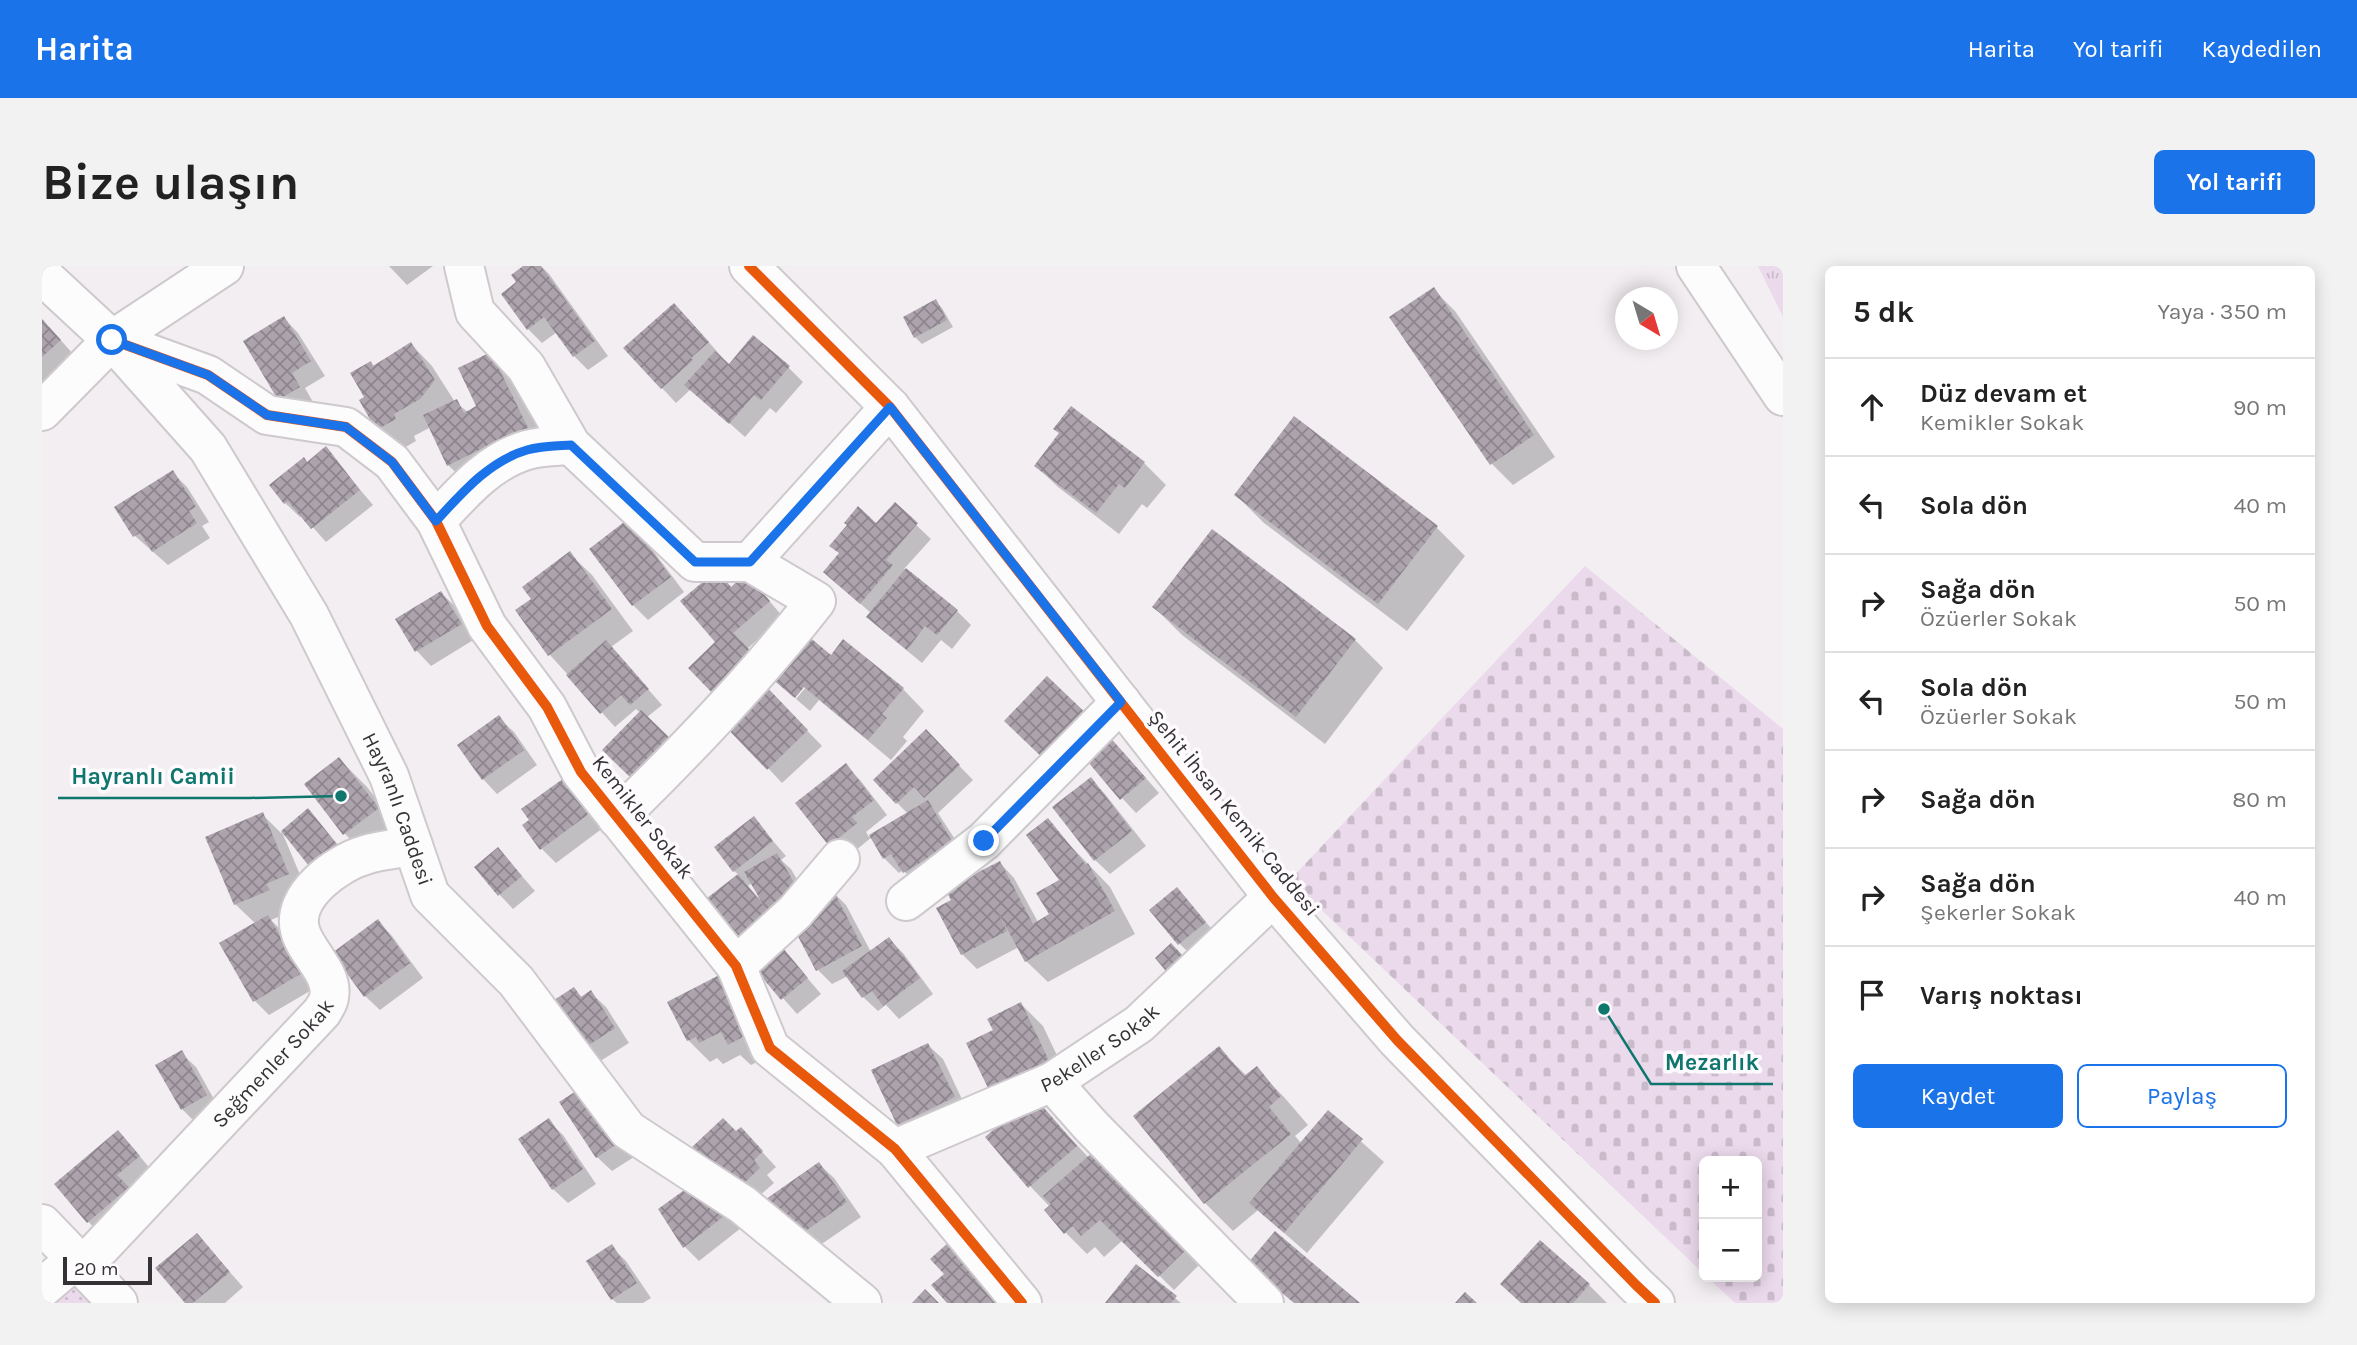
<!DOCTYPE html>
<html lang="tr">
<meta charset="utf-8">
<style>
body{margin:0;font-family:Karla,sans-serif;background:#f2f2f2;color:#222}
.controls{position:absolute;right:21px;bottom:21px;display:grid;overflow:hidden;border-radius:10px;box-shadow:0 4px 18px #0003}
.controls button{width:63px;height:63px;display:grid;place-items:center;padding:0;border:0;border-bottom:2px solid #e0e0e0;background:#fff;color:#222;font:35px sans-serif}
.compass{position:absolute;left:1573px;top:21px;width:63px;height:63px;border-radius:50%;background:#fff;box-shadow:0 4px 18px #0003;rotate:142deg}
.scale{position:absolute;left:21px;bottom:18px;width:89px;box-sizing:border-box;padding-left:7px;border:4px solid #353235;border-top:0;font-size:19px;line-height:24px;white-space:nowrap;color:#353235;-webkit-text-stroke:5px #fefbfe;paint-order:stroke}
.stop{position:absolute;width:21px;height:21px;margin:-16px;border:5px solid #1a73e8;border-radius:50%;background:#fff}
.stop.end{background:#1a73e8;border-color:#fff;box-shadow:0 2px 7px #0008}
.list{margin:0;padding:0;list-style:none}
h2{display:flex;justify-content:space-between;align-items:center;height:91px;margin:0;padding:0 28px;font-size:30px}
h2 small{font-size:23px;font-weight:400;color:#767676}
.list li{display:grid;grid-template-columns:46px 1fr auto;gap:21px;align-items:center;box-sizing:border-box;height:98px;padding:0 28px;border-top:2px solid #e0e0e0}
.list b{display:block;font-size:26px;white-space:nowrap}
.list p{margin:0;font-size:23px;white-space:nowrap;color:#767676}
.list em{font-size:23px;font-style:normal;color:#767676}
.actions{display:flex;gap:14px;padding:21px 28px}
.actions a{flex:1;padding:16px 0;border:2px solid #1a73e8;border-radius:10px;text-align:center;font-size:24px;color:#1a73e8}
.actions .main{background:#1a73e8;color:#fff}
.icon{flex:none;width:38px;height:38px;fill:none;stroke:currentColor;stroke-width:2;stroke-linecap:round;stroke-linejoin:round}
.map{position:relative;flex:none;width:1741px;height:1037px;overflow:hidden;border-radius:10px}
header{display:flex;align-items:center;gap:42px;box-sizing:border-box;height:98px;padding:0 35px;background:#1a73e8;color:#fff}
header strong{font-size:33px}
nav{display:flex;gap:38px;margin-inline-start:auto;font-size:24px}
.intro{display:flex;align-items:center;justify-content:space-between;box-sizing:border-box;height:168px;padding:0 42px}
h1{margin:0;font-size:49px}
.button{padding:18px 32px;border-radius:10px;background:#1a73e8;color:#fff;font-size:24px;font-weight:700}
main{display:flex;gap:42px;padding:0 42px}
aside{flex:1;background:#fff;border-radius:10px;box-shadow:0 4px 18px #0003}
.map>svg:first-child{display:block}
</style>
<header>
<strong>Harita</strong>
<nav><a>Harita</a><a>Yol tarifi</a><a>Kaydedilen</a></nav>
</header>
<div class="intro"><h1>Bize ulaşın</h1><a class="button">Yol tarifi</a></div>
<main>
<div class="map">
<svg width="1741" height="1037" viewBox="0 0 1741 1037">
<defs>
<pattern id="grass-tufts" width="24" height="20" patternUnits="userSpaceOnUse" patternTransform="scale(1.75)"><rect width="24" height="20" fill="#ebd9ec"/><path d="M3 7l-1-3M5 7V3M7 7l1-3M15 17l-1-3M17 17v-4M19 17l1-3" fill="none" stroke="#cabbcb"/></pattern>
<pattern id="cemetery-stones" width="16" height="16" patternUnits="userSpaceOnUse" patternTransform="scale(1.75)"><rect width="16" height="16" fill="#ebd9ec"/><path d="M2 7V4a2 2 0 0 1 4 0v3zM10 15v-3a2 2 0 0 1 4 0v3z" fill="#cabbcb"/></pattern>
<pattern id="park-dots" width="8" height="8" patternUnits="userSpaceOnUse" patternTransform="scale(1.75)"><rect width="8" height="8" fill="#ebd9ec"/><path d="M2 2h.1M6 6h.1" fill="none" stroke="#cabbcb" stroke-width="1.8" stroke-linecap="round"/></pattern>
<pattern id="building-cross-hatch" width="8" height="8" patternUnits="userSpaceOnUse" patternTransform="scale(1.75)"><rect width="8" height="8" fill="#aca3ac"/><path d="M0 0l8 8M0 8l8-8" fill="none" stroke="#8d858d"/></pattern>
</defs>
<rect width="100%" height="100%" fill="#f2eef2"/>
<path fill="url(#grass-tufts)" d="M 1716,0 L 1741,0 L 1741,51 Z"/>
<path fill="url(#cemetery-stones)" d="M 1543,300 L 1741,463 L 1741,1037 L 1693,1037 L 1665,1011 L 1715,1011 L 1715,895 L 1662,895 L 1662,1008 L 1248,614 Z"/>
<path fill="url(#park-dots)" d="M 32,1008 L 59,1037 L 0,1037 Z"/>
<path fill="#0003" fill-rule="evenodd" d="M 347,0 L 391,0 L 365,19 Z
M 484,0 L 499,0 L 507,8 L 566,90 L 546,104 L 532,90 L 515,66 L 500,77 L 486,63 L 477,17 Z
M 1391,23 L 1413,45 L 1513,191 L 1471,219 L 1450,198 Z
M 893,35 L 900,42 L 911,61 L 880,78 L 873,71 Z
M 242,52 L 256,67 L 283,110 L 263,122 L 271,136 L 252,148 L 237,133 Z
M 0,53 L 39,97 L 0,123 Z
M 647,54 L 688,100 L 746,101 L 761,116 L 734,147 L 728,142 L 703,171 L 649,123 L 634,137 L 620,122 Z
M 369,78 L 390,100 L 413,136 L 426,146 L 437,141 L 449,88 L 471,109 L 509,190 L 428,220 L 406,199 L 389,161 L 372,170 L 374,175 L 357,185 L 336,163 L 325,131 L 329,97 L 333,101 Z
M 1029,142 L 1102,197 L 1124,219 L 1105,242 L 1100,238 L 1077,268 L 1016,221 L 994,200 L 1019,168 Z
M 1252,153 L 1395,262 L 1423,290 L 1365,365 L 1222,257 L 1194,229 Z
M 284,183 L 331,239 L 284,276 L 260,249 L 258,251 L 243,237 L 266,198 Z
M 130,206 L 145,221 L 167,256 L 160,260 L 168,272 L 126,299 L 93,270 Z
M 853,239 L 889,273 L 862,303 L 915,345 L 929,359 L 910,383 L 899,374 L 880,397 L 841,365 L 826,351 L 829,347 L 798,320 L 834,259 Z
M 600,270 L 642,326 L 606,354 L 591,339 Z
M 528,288 L 550,309 L 591,365 L 569,381 L 620,439 L 604,452 L 594,443 L 573,461 L 508,389 L 491,334 Z
M 675,306 L 690,322 L 718,324 L 741,351 L 705,383 L 727,405 L 788,391 L 861,423 L 882,445 L 861,471 L 865,475 L 849,494 L 777,434 L 768,445 L 754,433 L 764,421 L 761,419 L 751,431 L 727,409 L 719,417 L 780,480 L 740,517 L 726,502 L 676,376 Z
M 399,327 L 414,341 L 433,373 L 389,400 L 375,385 L 355,354 Z
M 1112,341 L 1313,374 L 1341,402 L 1283,478 L 1140,369 Z
M 457,452 L 472,466 L 495,499 L 455,528 L 441,513 L 417,480 Z
M 898,480 L 931,514 L 896,547 L 925,592 L 877,621 L 861,604 L 857,607 L 842,592 L 830,571 L 803,593 L 788,578 L 804,500 L 818,514 L 845,549 L 824,566 L 827,571 L 866,548 L 833,514 Z
M 1081,486 L 1117,527 L 1094,547 L 1080,532 Z
M 297,493 L 325,521 L 364,571 L 331,596 L 303,568 L 264,518 Z
M 1049,513 L 1063,528 L 1104,580 L 1068,608 L 1053,594 Z
M 521,514 L 561,562 L 514,597 L 500,583 Z
M 266,545 L 312,598 L 240,566 L 267,630 L 248,646 L 229,654 L 241,666 L 273,722 L 227,749 L 213,735 L 214,658 L 193,638 L 220,548 L 239,567 Z
M 712,553 L 744,590 L 739,594 L 749,603 L 768,636 L 789,624 L 804,639 L 829,686 L 847,673 L 861,687 L 891,728 L 857,753 L 844,739 L 836,745 L 821,731 L 806,710 L 790,718 L 776,704 L 752,660 L 738,680 L 779,728 L 755,748 L 711,698 L 697,609 L 692,605 ZM 710,617 L 717,630 L 716,631 L 706,620 Z
M 1005,555 L 1068,621 L 1093,668 L 1006,716 L 984,695 L 977,681 L 935,703 L 920,688 L 897,643 L 911,635 L 958,597 L 972,612 L 996,656 L 1009,649 L 1020,614 Z
M 456,583 L 493,625 L 471,643 L 457,628 Z
M 1135,624 L 1177,671 L 1152,692 L 1137,677 Z
M 336,655 L 350,670 L 381,712 L 338,744 L 323,730 Z
M 532,724 L 541,732 L 549,727 L 564,741 L 587,777 L 552,799 L 538,785 Z
M 627,737 L 738,784 L 709,799 L 698,789 L 681,798 L 675,792 L 668,796 L 646,774 Z
M 979,738 L 1001,760 L 1031,823 L 998,839 L 1047,892 L 1162,994 L 1132,1024 L 1081,974 L 1062,991 L 1053,981 L 1045,988 L 1023,966 L 1008,941 L 988,920 L 953,765 ZM 990,844 L 976,855 L 972,851 Z
M 886,779 L 901,793 L 926,846 L 871,872 L 857,858 Z
M 1177,783 L 1205,810 L 1214,803 L 1242,831 L 1266,859 L 1253,870 L 1260,878 L 1286,846 L 1342,896 L 1265,987 L 1216,944 L 1191,965 L 1163,937 Z
M 139,787 L 154,801 L 178,844 L 155,858 L 140,843 L 116,800 Z
M 556,837 L 592,891 L 570,905 L 555,891 Z
M 506,854 L 521,869 L 554,918 L 526,937 L 511,923 Z
M 694,867 L 713,878 L 734,901 L 725,909 L 732,917 L 716,931 L 686,918 Z
M 90,881 L 111,906 L 60,971 L 14,919 Z
M 777,898 L 792,912 L 819,951 L 768,986 L 754,972 Z
M 619,943 L 684,948 L 699,962 L 657,995 L 643,981 Z
M 155,969 L 201,1021 L 183,1037 L 145,1037 Z
M 569,980 L 584,995 L 609,1032 L 601,1037 L 575,1037 L 570,1033 Z
M 1547,1019 L 1565,1037 L 1479,1037 Z
M 1133,1032 L 1139,1037 L 1065,1037 Z"/>
<path fill="url(#building-cross-hatch)" d="M 481,0 L 499,0 L 553,75 L 531,91 L 502,51 L 485,64 L 459,28 L 474,16 L 469,9 Z
M 1392,21 L 1492,169 L 1448,199 L 1347,51 Z
M 894,33 L 905,54 L 872,72 L 861,51 Z
M 632,37 L 667,76 L 649,92 L 651,94 L 619,123 L 581,82 Z
M 242,50 L 269,95 L 250,107 L 258,121 L 236,134 L 201,75 Z
M 0,53 L 19,74 L 0,91 Z
M 711,69 L 748,100 L 719,134 L 712,129 L 687,158 L 642,119 L 673,85 L 687,98 Z
M 369,76 L 393,114 L 378,133 L 352,148 L 354,153 L 334,164 L 317,134 L 322,131 L 308,107 L 329,95 L 331,100 Z
M 449,86 L 489,168 L 453,185 L 449,178 L 405,200 L 381,149 L 415,133 L 422,147 L 434,140 L 416,102 Z
M 1029,140 L 1103,196 L 1083,222 L 1077,218 L 1054,247 L 992,200 L 1017,167 L 1011,163 Z
M 1252,150 L 1396,260 L 1336,338 L 1192,229 Z
M 284,180 L 318,224 L 269,263 L 246,235 L 242,238 L 227,219 L 262,191 L 265,196 Z
M 131,204 L 154,241 L 147,245 L 155,257 L 110,286 L 98,267 L 91,271 L 72,241 Z
M 853,236 L 876,257 L 844,294 L 851,299 L 818,338 L 781,306 L 797,287 L 787,280 L 805,259 L 802,257 L 816,240 L 834,257 Z
M 586,253 L 629,311 L 590,340 L 547,283 Z
M 1170,263 L 1314,373 L 1254,451 L 1110,341 Z
M 528,285 L 570,343 L 506,390 L 473,344 L 489,333 L 480,321 Z
M 864,302 L 916,344 L 895,369 L 883,360 L 865,384 L 824,351 Z
M 675,304 L 689,321 L 704,307 L 728,335 L 691,367 L 716,392 L 675,432 L 646,402 L 673,376 L 638,335 Z
M 399,325 L 420,358 L 373,386 L 353,353 Z
M 759,364 L 789,389 L 801,373 L 862,422 L 840,448 L 845,452 L 826,474 L 762,421 L 753,432 L 723,407 Z
M 564,374 L 607,423 L 588,439 L 579,429 L 558,448 L 524,409 Z
M 1005,410 L 1049,452 L 1006,497 L 962,455 Z
M 720,416 L 766,464 L 725,504 L 678,455 Z
M 599,444 L 631,475 L 592,515 L 560,484 Z
M 457,449 L 482,484 L 440,514 L 415,479 Z
M 884,463 L 918,499 L 882,532 L 872,521 L 854,538 L 831,514 Z
M 1066,469 L 1104,512 L 1078,534 L 1041,490 Z
M 297,491 L 337,542 L 301,569 L 262,518 Z
M 804,497 L 832,534 L 810,551 L 815,557 L 787,580 L 753,537 Z
M 1049,511 L 1090,565 L 1052,595 L 1010,541 Z
M 522,512 L 548,547 L 498,584 L 480,559 L 487,554 L 479,543 Z
M 886,534 L 911,577 L 861,607 L 849,588 L 841,593 L 827,569 Z
M 266,542 L 299,583 L 271,605 L 239,565 Z
M 221,546 L 247,608 L 224,618 L 228,624 L 192,639 L 163,571 Z
M 712,550 L 731,575 L 691,606 L 672,581 Z
M 1006,552 L 1044,599 L 1046,597 L 1073,645 L 983,696 L 956,646 L 965,665 L 919,689 L 894,642 L 909,634 L 903,623 L 958,595 L 991,658 L 1007,648 L 994,627 L 1017,614 L 984,569 Z
M 456,581 L 480,610 L 456,630 L 432,601 Z
M 735,587 L 758,627 L 700,685 L 660,636 L 696,608 L 722,640 L 702,606 Z
M 1135,621 L 1164,656 L 1136,679 L 1107,644 Z
M 790,622 L 820,680 L 774,705 L 749,657 Z
M 226,649 L 260,707 L 211,736 L 177,677 Z
M 336,653 L 368,697 L 322,731 L 290,687 Z
M 847,671 L 878,712 L 841,740 L 830,725 L 820,732 L 800,705 Z
M 736,676 L 766,712 L 739,734 L 709,698 Z
M 1129,677 L 1145,694 L 1128,710 L 1113,692 Z
M 687,704 L 717,762 L 686,779 L 679,766 L 657,777 L 654,771 L 645,775 L 625,736 Z
M 532,721 L 539,731 L 549,724 L 573,762 L 536,786 L 506,738 Z
M 979,736 L 1010,801 L 950,830 L 924,777 L 951,764 L 945,753 Z
M 886,777 L 913,831 L 855,859 L 829,804 Z
M 1177,780 L 1202,810 L 1215,800 L 1239,830 L 1227,841 L 1249,868 L 1162,938 L 1091,850 Z
M 140,784 L 165,829 L 139,844 L 113,799 Z
M 542,820 L 578,876 L 554,892 L 517,836 Z
M 997,836 L 1035,880 L 986,922 L 943,871 L 971,847 L 976,853 Z
M 1286,844 L 1321,873 L 1242,967 L 1207,937 Z
M 507,852 L 541,903 L 510,924 L 476,873 Z
M 681,852 L 694,865 L 699,861 L 721,885 L 712,894 L 718,902 L 701,918 L 694,910 L 684,919 L 650,881 Z
M 76,864 L 98,890 L 75,909 L 87,921 L 45,957 L 12,918 Z
M 1060,878 L 1149,979 L 1116,1011 L 1058,954 L 1039,970 L 1031,960 L 1022,968 L 1002,944 L 1009,938 L 1001,930 Z
M 777,896 L 805,936 L 752,973 L 724,933 Z
M 652,917 L 686,947 L 641,982 L 616,943 Z
M 1233,965 L 1318,1037 L 1252,1037 L 1205,998 Z
M 155,967 L 188,1006 L 151,1037 L 143,1037 L 113,1002 Z
M 1498,974 L 1548,1018 L 1531,1037 L 1479,1037 L 1458,1018 Z
M 907,976 L 961,1037 L 905,1037 L 889,1019 L 902,1008 L 888,993 Z
M 570,978 L 595,1017 L 569,1034 L 544,995 Z
M 1094,998 L 1135,1030 L 1129,1037 L 1063,1037 Z
M 883,1023 L 897,1037 L 870,1037 Z
M 1423,1026 L 1435,1037 L 1413,1037 Z"/>
<g fill="none" stroke-linecap="round" stroke-linejoin="round">
<g stroke="#cdc9cd" stroke-width="42">
<g id="minor">
<path d="M 422,0 L 433,46 L 484,101 L 529,179 L 653,296 L 708,296 L 848,141"/>
<path d="M 707,0 L 848,141 L 1231,631 L 1355,774 L 1594,1019 L 1613,1037"/>
<path id="s1" d="M 0,9 L 70,74 L 166,182 L 267,349 L 347,510 L 388,629 L 474,715 L 586,864 L 701,939 L 820,1037"/>
<path d="M 70,74 L 166,109 L 225,149 L 304,161 L 350,196 L 394,255 L 445,360 L 505,441 L 539,506 L 694,700 L 728,782 L 853,883 L 980,1037"/>
<path d="M 0,145 L 70,74 L 182,0"/>
<path d="M 394,255 C 420,227 447,195 485,184 C 499,180 515,180 529,179"/>
<path d="M 575,552 C 646,483 713,413 774,335 L 708,296"/>
<path d="M 864,635 L 942,575 L 1079,436"/>
<path d="M 694,700 L 753,646 L 798,593"/>
<path d="M 1010,816 L 1048,859 L 1222,1037"/>
<path id="s2" d="M 853,883 L 1010,816 L 1097,758 L 1231,631"/>
<path d="M 0,958 L 76,1037"/>
<path id="s3" d="M 41,1000 L 280,746 C 282,742 287,736 287,731 C 292,707 263,686 258,664 C 249,630 295,597 323,589 C 338,584 355,583 371,580"/>
<path d="M 0,1022 L 34,993"/>
</g>
</g>
<g stroke="#cdc9cd" stroke-width="42">
<path id="major" d="M 1654,0 L 1741,130"/>
</g>
<use href="#minor" stroke="#fdfcfd" stroke-width="38"/>
<use href="#major" stroke="#fdfcfd" stroke-width="38"/>
<g stroke="#fefbfe" stroke-width="15">
<path id="cycleway" d="M 707,0 L 848,141 L 1231,631 L 1355,774 L 1594,1019 L 1613,1037
M 70,74 L 166,109 L 225,149 L 304,161 L 350,196 L 394,255 L 445,360 L 505,441 L 539,506 L 694,700 L 728,782 L 853,883 L 980,1037"/>
</g>
<use href="#cycleway" stroke="#e8590c" stroke-width="10"/>
</g>
<g fill="none" stroke-linecap="round" stroke-linejoin="round">
<path stroke="#1a73e8" stroke-width="9" d="M 70,74 L 166,109 L 225,149 L 304,161 L 350,196 L 394,255 C 420,227 447,195 485,184 C 499,180 515,180 529,179 L 653,296 L 708,296 L 848,141 L 1079,436 L 942,575"/>
</g>
<g text-anchor="middle" stroke-width="7" stroke-linejoin="round" paint-order="stroke">
<g font-size="21" fill="#353235" stroke="#fefbfe">
<text dy="7" stroke="none"><textPath href="#s1" startOffset="649">Hayranlı Caddesi</textPath></text>
<text transform="translate(1192 547) rotate(51)" y="7">Şehit İhsan Kemik Caddesi</text>
<text transform="translate(601 551) rotate(52)" y="7">Kemikler Sokak</text>
<text dy="7" stroke="none"><textPath href="#s2" startOffset="229">Pekeller Sokak</textPath></text>
<text dy="7" stroke="none"><textPath href="#s3" startOffset="278">Seğmenler Sokak</textPath></text>
</g>
</g>
<path fill="none" stroke="#0f766e" stroke-width="2.5" d="M299 530L207 532H16M1562 743L1609 818H1731"/>
<g fill="#0f766e" stroke="#fefbfe" stroke-width="2.5">
<circle cx="299" cy="530" r="7"/>
<circle cx="1562" cy="743" r="7"/>
</g>
<g font-size="23" text-anchor="middle" font-weight="bold" fill="#0f766e" stroke="#fefbfe" stroke-width="7" stroke-linejoin="round" paint-order="stroke">
<text x="111" y="518">Hayranlı Camii</text>
<text x="1670" y="804">Mezarlık</text>
</g>
</svg>
<div class="controls">
<button>+</button>
<button>−</button>
</div>
<svg class="compass" viewBox="-18 -18 36 36"><path d="M0-13l5 13h-10z" fill="#e53935"/><path d="M0 13l5-13h-10z" fill="#767676"/></svg>
<div class="scale">20 m</div>
<div class="stop" style="left:70px;top:74px"></div>
<div class="stop end" style="left:942px;top:575px"></div>
</div>
<aside>
<h2>5 dk<small>Yaya · 350 m</small></h2>
<ul class="list">
<li><svg class="icon" aria-label="ahead" viewBox="0 0 24 24"><path d="M12 20V5M6 11l6-6 6 6"/></svg><div><b>Düz devam et</b><p>Kemikler Sokak</p></div><em>90 m</em></li>
<li><svg class="icon" aria-label="left" viewBox="0 0 24 24"><path d="M17 20v-9H6M10 6l-5 5 5 5"/></svg><div><b>Sola dön</b></div><em>40 m</em></li>
<li><svg class="icon" aria-label="right" viewBox="0 0 24 24"><path d="M7 20v-9h11M14 6l5 5-5 5"/></svg><div><b>Sağa dön</b><p>Özüerler Sokak</p></div><em>50 m</em></li>
<li><svg class="icon" aria-label="left" viewBox="0 0 24 24"><path d="M17 20v-9H6M10 6l-5 5 5 5"/></svg><div><b>Sola dön</b><p>Özüerler Sokak</p></div><em>50 m</em></li>
<li><svg class="icon" aria-label="right" viewBox="0 0 24 24"><path d="M7 20v-9h11M14 6l5 5-5 5"/></svg><div><b>Sağa dön</b></div><em>80 m</em></li>
<li><svg class="icon" aria-label="right" viewBox="0 0 24 24"><path d="M7 20v-9h11M14 6l5 5-5 5"/></svg><div><b>Sağa dön</b><p>Şekerler Sokak</p></div><em>40 m</em></li>
<li><svg class="icon" aria-label="arrive" viewBox="0 0 24 24"><path d="M6 21V4h12l-3 4 3 4H6"/></svg><div><b>Varış noktası</b></div></li>
</ul>
<div class="actions"><a class="main">Kaydet</a><a>Paylaş</a></div>
</aside>
</main>
